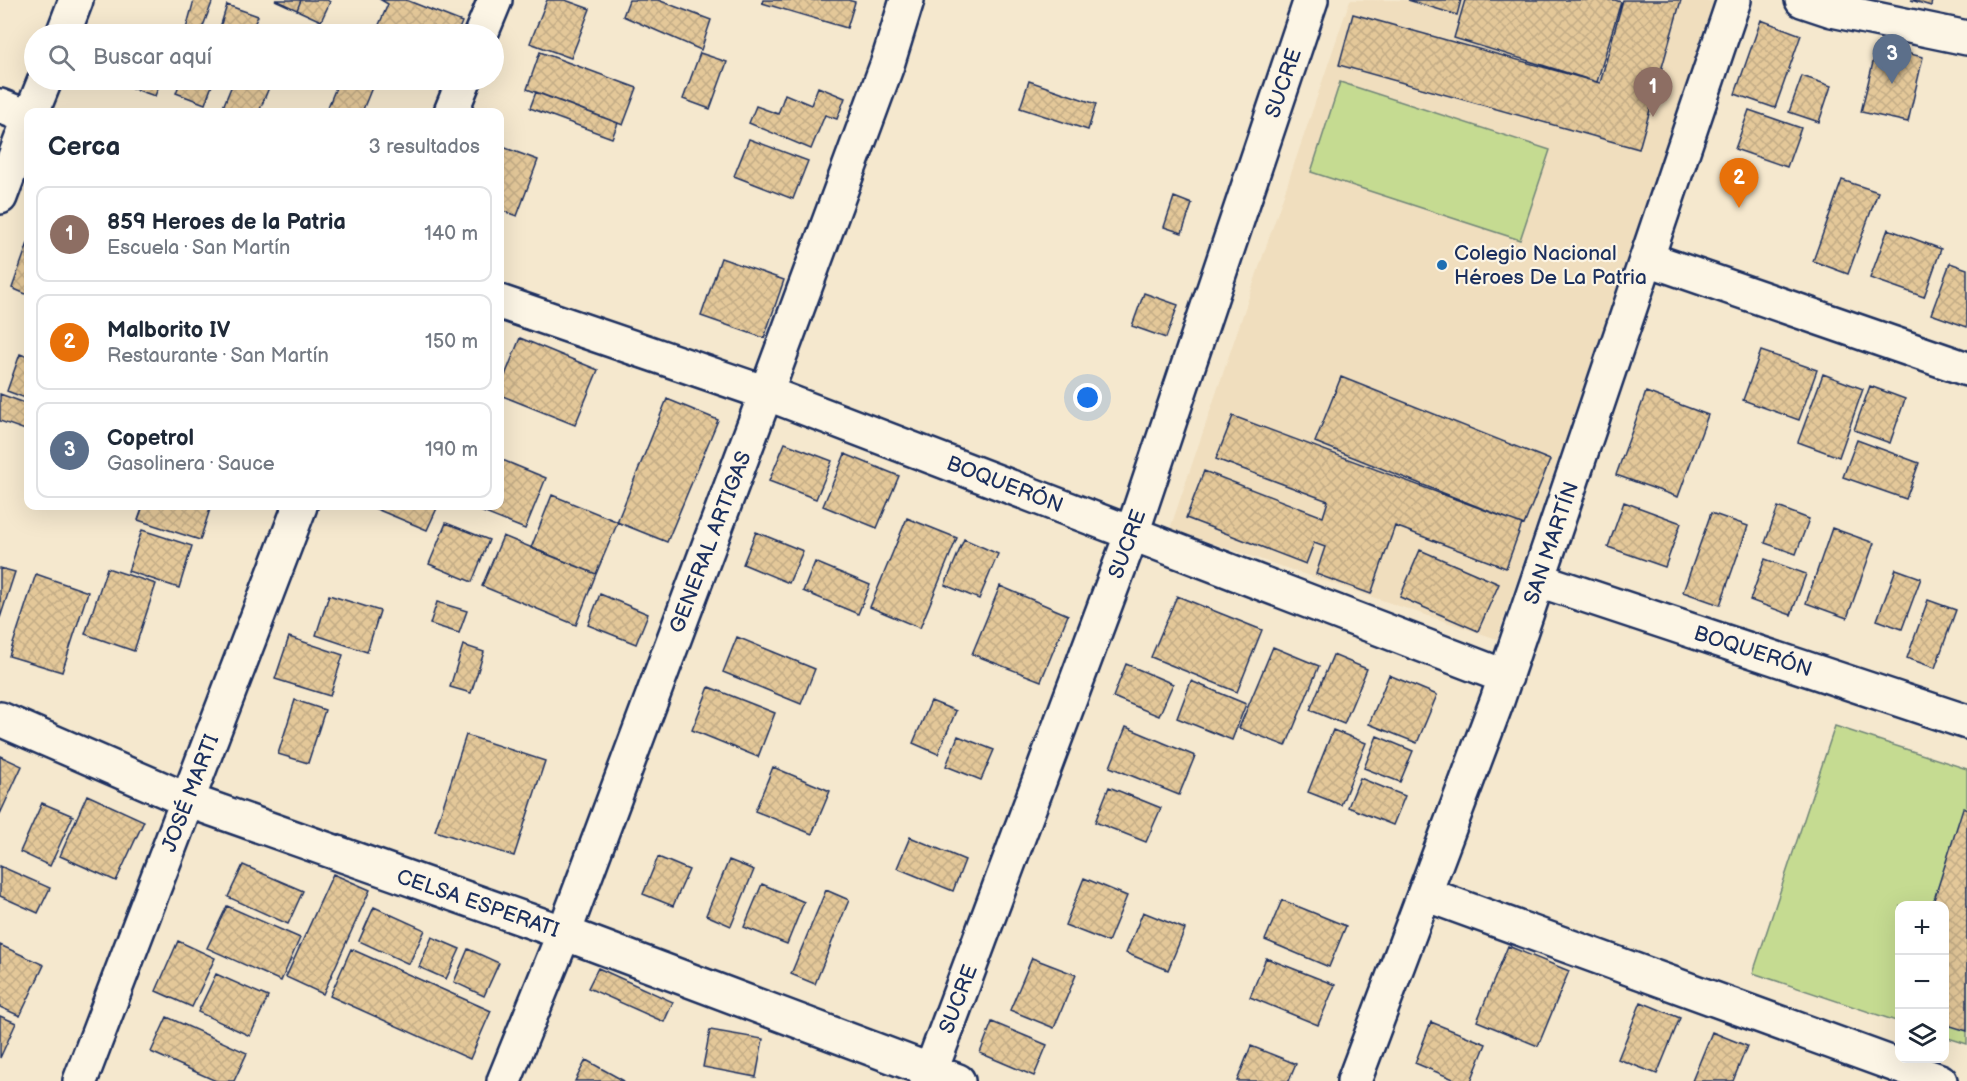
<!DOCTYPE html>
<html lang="es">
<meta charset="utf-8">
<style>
body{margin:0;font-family:"Balsamiq Sans",sans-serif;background:#f6f6f7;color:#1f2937}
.controls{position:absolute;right:18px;bottom:18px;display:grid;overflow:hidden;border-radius:12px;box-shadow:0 6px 24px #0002}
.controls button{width:54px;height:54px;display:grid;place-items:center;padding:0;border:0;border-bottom:2px solid #e0e1e3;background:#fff;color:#1f2937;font:30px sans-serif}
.you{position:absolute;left:1088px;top:398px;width:21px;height:21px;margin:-15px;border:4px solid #fff;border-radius:50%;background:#1a73e8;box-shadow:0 0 0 9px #1a73e833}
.badge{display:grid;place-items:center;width:39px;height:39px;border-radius:50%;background:#d93025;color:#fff;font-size:20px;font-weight:700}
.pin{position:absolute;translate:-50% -50px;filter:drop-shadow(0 2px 3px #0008)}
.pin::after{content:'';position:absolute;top:32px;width:21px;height:18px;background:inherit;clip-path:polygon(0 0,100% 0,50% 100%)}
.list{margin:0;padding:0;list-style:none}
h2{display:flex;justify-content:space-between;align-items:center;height:78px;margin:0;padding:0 24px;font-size:26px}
h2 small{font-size:20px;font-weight:400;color:#747a83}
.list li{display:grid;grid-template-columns:39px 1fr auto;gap:18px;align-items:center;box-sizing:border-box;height:96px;margin:0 12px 12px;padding:0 12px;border:2px solid #e0e1e3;border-radius:12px}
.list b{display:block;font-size:22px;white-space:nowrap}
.list p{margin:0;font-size:20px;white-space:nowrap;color:#747a83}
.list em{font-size:20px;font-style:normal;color:#747a83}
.icon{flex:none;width:33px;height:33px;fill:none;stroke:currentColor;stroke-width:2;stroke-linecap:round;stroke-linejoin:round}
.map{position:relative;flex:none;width:1967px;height:1081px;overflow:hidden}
.search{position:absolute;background:#fff;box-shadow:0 6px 24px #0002;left:24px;top:24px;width:480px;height:66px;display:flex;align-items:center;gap:15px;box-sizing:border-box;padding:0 21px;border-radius:33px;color:#747a83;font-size:22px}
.panel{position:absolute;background:#fff;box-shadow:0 6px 24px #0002;left:24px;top:108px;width:480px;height:402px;border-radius:12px}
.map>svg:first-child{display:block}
</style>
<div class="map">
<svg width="1967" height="1081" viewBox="0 0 1967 1081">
<defs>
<pattern id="building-cross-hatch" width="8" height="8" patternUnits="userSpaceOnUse" patternTransform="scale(1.5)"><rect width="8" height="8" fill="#e4c899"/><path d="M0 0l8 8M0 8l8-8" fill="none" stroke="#c3ac86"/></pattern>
</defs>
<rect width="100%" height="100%" fill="#f5e8ce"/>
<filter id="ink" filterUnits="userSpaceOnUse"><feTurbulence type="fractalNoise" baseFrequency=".0167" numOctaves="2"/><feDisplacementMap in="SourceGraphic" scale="12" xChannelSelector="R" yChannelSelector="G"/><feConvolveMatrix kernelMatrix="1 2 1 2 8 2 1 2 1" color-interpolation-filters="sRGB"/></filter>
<g filter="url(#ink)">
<path fill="#f0debe" d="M 1350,0 L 1715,1 L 1497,639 L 1170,529 Z"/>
<path fill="#c5db91" stroke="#708578" stroke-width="1.5" d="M 1340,82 L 1550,150 L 1520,240 L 1311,172 Z
M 1835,726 L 1967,769 L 1967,1044 L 1945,1037 L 1944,906 L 1900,906 L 1899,1022 L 1753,973 Z"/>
<path fill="url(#building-cross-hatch)" stroke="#1b2f5e" stroke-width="1.5" d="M 213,0 L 200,34 L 186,29 L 194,0 Z
M 275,0 L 301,0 L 297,10 Z
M 301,0 L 327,0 L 330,2 L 321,21 L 297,10 Z
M 406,0 L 462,22 L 457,34 L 375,34 L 388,4 L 381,0 Z
M 547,0 L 565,0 L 590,9 L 571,58 L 530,43 Z
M 629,0 L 658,0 L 711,20 L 701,50 L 623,16 Z
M 763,0 L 848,0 L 855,2 L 847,28 L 762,3 Z
M 1408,0 L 1461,0 L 1457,15 Z
M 1465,0 L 1615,0 L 1621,2 L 1597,82 L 1454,38 Z
M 1623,0 L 1681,0 L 1639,149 L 1339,65 L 1353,14 L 1600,83 Z
M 1911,0 L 1932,0 L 1931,6 Z
M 227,5 L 258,16 L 250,34 L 218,34 Z
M 1761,20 L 1801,35 L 1775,108 L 1735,94 Z
M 1877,46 L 1923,57 L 1908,122 L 1861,112 Z
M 540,52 L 637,88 L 623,125 L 527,89 Z
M 700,53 L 727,62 L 710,109 L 683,99 Z
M 1802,76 L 1831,86 L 1819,122 L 1789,112 Z
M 114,80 L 161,80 L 155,96 L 114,82 Z
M 181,80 L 214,80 L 205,104 L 176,93 Z
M 234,80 L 272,80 L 259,112 L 221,112 Z
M 339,80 L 358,80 L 373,85 L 362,112 L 326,112 Z
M 1029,81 L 1096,104 L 1088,130 L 1020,108 Z
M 818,87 L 845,98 L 837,119 L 825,115 L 811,149 L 749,123 L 756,106 L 778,114 L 785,94 L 811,105 Z
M 536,92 L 618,123 L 612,138 L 530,108 Z
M 1749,110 L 1801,128 L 1787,167 L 1735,149 Z
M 749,139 L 808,161 L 793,199 L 734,176 Z
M 500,146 L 538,160 L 517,216 L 500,210 Z
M 1842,180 L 1878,192 L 1848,274 L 1813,261 Z
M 1174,197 L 1192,204 L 1182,233 L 1164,227 Z
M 1888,229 L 1941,249 L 1924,297 L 1870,278 Z
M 28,243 L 28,295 L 12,288 Z
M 721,258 L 784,280 L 764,338 L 701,316 Z
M 1950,263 L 1967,269 L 1967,327 L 1931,314 Z
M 1144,293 L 1178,305 L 1166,338 L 1132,326 Z
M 520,338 L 598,370 L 575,425 L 500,395 L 500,388 Z
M 1761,351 L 1817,370 L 1799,420 L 1743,400 Z
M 20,354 L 28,357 L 28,399 L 7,391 Z
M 1823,374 L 1863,389 L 1839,457 L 1798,442 Z
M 1341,377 L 1550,460 L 1524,525 L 1315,442 Z
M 1870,386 L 1905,399 L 1890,443 L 1854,430 Z
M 1646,392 L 1708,415 L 1678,497 L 1616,475 Z
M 0,394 L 28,404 L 28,431 L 0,421 Z
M 667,399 L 718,420 L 667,542 L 617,522 Z
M 1233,416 L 1522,524 L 1506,568 L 1395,526 L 1371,594 L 1316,574 L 1325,547 L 1314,543 L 1306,564 L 1186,518 L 1204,471 L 1323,517 L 1328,501 L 1216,459 Z
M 1857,440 L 1919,463 L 1906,499 L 1843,477 Z
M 785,443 L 832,461 L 816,499 L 769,481 Z
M 845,454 L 899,476 L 877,528 L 823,506 Z
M 500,459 L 546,478 L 525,529 L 475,509 L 477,506 L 500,506 Z
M 552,495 L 618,522 L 596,574 L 531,548 Z
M 1624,502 L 1681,523 L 1665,567 L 1608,547 Z
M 143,506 L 211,506 L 200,540 L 138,520 Z
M 375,506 L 438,506 L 427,530 L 374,508 Z
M 1778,507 L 1809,519 L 1796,554 L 1765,543 Z
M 1711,513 L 1748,526 L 1720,605 L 1683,592 Z
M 907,518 L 957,538 L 920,628 L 870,607 Z
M 446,523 L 489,540 L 472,582 L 429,564 Z
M 1832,528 L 1874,543 L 1847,618 L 1806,603 Z
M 142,530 L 192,546 L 179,588 L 128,571 Z
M 756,532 L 803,551 L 789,583 L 743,564 Z
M 503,536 L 596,574 L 576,625 L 482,586 Z
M 964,539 L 998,554 L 979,599 L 945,585 Z
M 1420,550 L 1499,584 L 1478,631 L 1400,597 Z
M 1765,559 L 1806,574 L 1791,615 L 1750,600 Z
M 815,562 L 870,585 L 858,614 L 803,591 Z
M 0,568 L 15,572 L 0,618 Z
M 107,568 L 156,584 L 134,651 L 85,634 Z
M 1896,569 L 1921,578 L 1902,629 L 1877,620 Z
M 36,574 L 88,592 L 62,672 L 9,656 Z
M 1000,586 L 1068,615 L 1041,681 L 972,654 Z
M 600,594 L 648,614 L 636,644 L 588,625 Z
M 329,595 L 380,611 L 367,652 L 316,635 Z
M 1177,596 L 1262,630 L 1237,692 L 1151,657 Z
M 1928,600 L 1956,610 L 1935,668 L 1907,658 Z
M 437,602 L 467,611 L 459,633 L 430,624 Z
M 289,637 L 343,655 L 330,696 L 275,679 Z
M 737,637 L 815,669 L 801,704 L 723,672 Z
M 463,645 L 484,652 L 471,693 L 450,687 Z
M 1273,647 L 1319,666 L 1286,746 L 1239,728 Z
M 1333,655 L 1367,669 L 1344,724 L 1310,710 Z
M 1126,664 L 1173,684 L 1159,716 L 1113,697 Z
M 1389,675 L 1437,695 L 1417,743 L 1369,724 Z
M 1191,681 L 1246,704 L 1232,740 L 1177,718 Z
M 709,687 L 775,713 L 758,757 L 692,730 Z
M 295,700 L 325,710 L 308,763 L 278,754 Z
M 931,701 L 956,711 L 938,754 L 913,743 Z
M 1126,727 L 1195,756 L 1179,795 L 1110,767 Z
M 1333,730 L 1366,743 L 1341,805 L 1308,792 Z
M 466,735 L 545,761 L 514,856 L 435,831 Z
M 958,736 L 994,750 L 981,780 L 946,766 Z
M 1377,736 L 1413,751 L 1400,782 L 1364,768 Z
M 0,756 L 22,766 L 0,814 Z
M 773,767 L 830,791 L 812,834 L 755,811 Z
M 1360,778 L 1405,796 L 1393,825 L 1348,807 Z
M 1109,787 L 1161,808 L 1146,842 L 1095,822 Z
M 87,795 L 144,821 L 116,881 L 60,856 Z
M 42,803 L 73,816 L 50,866 L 20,852 Z
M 1963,808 L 1967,810 L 1967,1031 L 1944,1024 L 1944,906 L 1932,906 Z
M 910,837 L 965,860 L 953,891 L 897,868 Z
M 658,857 L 689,870 L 673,906 L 643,894 Z
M 729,860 L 754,870 L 731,926 L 706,915 Z
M 243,865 L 303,891 L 288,924 L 228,897 Z
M 0,866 L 50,888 L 38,913 L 0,896 Z
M 333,874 L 370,890 L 323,994 L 286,977 Z
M 1084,878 L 1127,896 L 1108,942 L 1065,925 Z
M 762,884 L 804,902 L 787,944 L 744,927 Z
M 826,890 L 849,900 L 815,984 L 791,974 Z
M 1282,900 L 1346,926 L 1329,967 L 1265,940 Z
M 227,906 L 300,938 L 281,981 L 207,948 Z
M 374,907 L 425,930 L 409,964 L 359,941 Z
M 1143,912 L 1185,929 L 1168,970 L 1126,953 Z
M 432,937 L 460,949 L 446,979 L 419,967 Z
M 178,941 L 215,958 L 192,1007 L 156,991 Z
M 0,945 L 44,965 L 20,1016 L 0,1007 Z
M 1508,946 L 1569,971 L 1538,1046 L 1477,1021 Z
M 351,949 L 491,1011 L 470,1059 L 330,996 Z
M 468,949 L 499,963 L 484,996 L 454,982 Z
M 1032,958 L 1076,975 L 1054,1028 L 1010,1010 Z
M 1266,958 L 1335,985 L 1318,1025 L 1250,997 Z
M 598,968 L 673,1002 L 664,1022 L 588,988 Z
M 216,974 L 268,997 L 250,1036 L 198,1012 Z
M 1641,1002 L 1680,1018 L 1657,1074 L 1618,1059 Z
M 0,1016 L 16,1023 L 0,1058 Z
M 167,1017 L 247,1053 L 234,1081 L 216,1081 L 151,1052 Z
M 992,1022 L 1047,1045 L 1034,1076 L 980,1053 Z
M 1431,1022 L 1486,1044 L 1471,1081 L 1458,1081 L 1415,1063 Z
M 710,1030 L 763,1039 L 756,1077 L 703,1067 Z
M 1712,1032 L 1747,1046 L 1733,1081 L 1692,1081 Z
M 1251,1046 L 1296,1064 L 1289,1081 L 1237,1081 Z
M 586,1060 L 624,1081 L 575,1081 Z"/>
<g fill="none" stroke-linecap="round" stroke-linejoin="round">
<g stroke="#1b2f5e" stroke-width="38">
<path id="minor" d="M 1802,0 L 1832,10 L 1967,38
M 63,34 L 76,0
M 481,34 L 495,0
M 0,106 L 28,117
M 32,112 L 45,80
M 451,112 L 464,80
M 0,197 L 28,122
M 1648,259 L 1967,369
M 500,302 L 766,393 L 1506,677
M 1539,580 L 1967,722
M 0,719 L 187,800 L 564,933 L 958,1081
M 1425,894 L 1940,1081
M 80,1081 L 300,506
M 504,1081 L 564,933 L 766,393 L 887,65 L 907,0
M 927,1081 L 1132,533 L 1311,0
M 1354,1081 L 1497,701 L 1734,0"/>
</g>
<use href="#minor" stroke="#fcf5e5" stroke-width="33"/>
</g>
</g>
<circle fill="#1f6fb2" stroke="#fcf5e5" stroke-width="2" cx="1442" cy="265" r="6"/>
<g text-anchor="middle" stroke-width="4.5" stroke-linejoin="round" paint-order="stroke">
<g font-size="21" fill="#1b2f5e" stroke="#fcf5e5">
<text transform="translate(1283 83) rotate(-71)" y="7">SUCRE</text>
<text transform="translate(1005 484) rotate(21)" y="7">BOQUERÓN</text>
<text transform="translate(710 542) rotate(-69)" y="7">GENERAL ARTIGAS</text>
<text transform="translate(1551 543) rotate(-71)" y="7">SAN MARTÍN</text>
<text transform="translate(1127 544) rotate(-70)" y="7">SUCRE</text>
<text transform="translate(1753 651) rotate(18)" y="7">BOQUERÓN</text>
<text transform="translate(190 793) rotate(-69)" y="7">JOSÉ MARTI</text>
<text transform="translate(478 903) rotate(19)" y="7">CELSA ESPERATI</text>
<text transform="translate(958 999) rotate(-69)" y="7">SUCRE</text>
</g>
<g font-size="21" fill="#1b2f5e" stroke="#fcf5e5" text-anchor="start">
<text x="1454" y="260">Colegio Nacional<tspan x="1454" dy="24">Héroes De La Patria</tspan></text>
</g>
</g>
</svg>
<div class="controls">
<button>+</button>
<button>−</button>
<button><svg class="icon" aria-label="layers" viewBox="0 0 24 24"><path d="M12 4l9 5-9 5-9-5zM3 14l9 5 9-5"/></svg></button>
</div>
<div class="you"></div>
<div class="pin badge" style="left:1653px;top:117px;background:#8d6e63">1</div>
<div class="pin badge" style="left:1739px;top:208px;background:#e8710a">2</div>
<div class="pin badge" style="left:1892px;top:84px;background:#5c6f8a">3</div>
<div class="search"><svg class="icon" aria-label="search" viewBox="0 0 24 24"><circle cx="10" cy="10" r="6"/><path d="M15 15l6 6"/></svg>Buscar aquí</div>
<section class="panel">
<h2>Cerca<small>3 resultados</small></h2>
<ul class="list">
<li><span class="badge" style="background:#8d6e63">1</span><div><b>859 Heroes de la Patria</b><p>Escuela · San Martín</p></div><em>140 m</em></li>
<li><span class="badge" style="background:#e8710a">2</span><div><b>Malborito IV</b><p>Restaurante · San Martín</p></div><em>150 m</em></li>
<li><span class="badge" style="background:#5c6f8a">3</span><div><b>Copetrol</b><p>Gasolinera · Sauce</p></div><em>190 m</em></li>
</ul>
</section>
</div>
